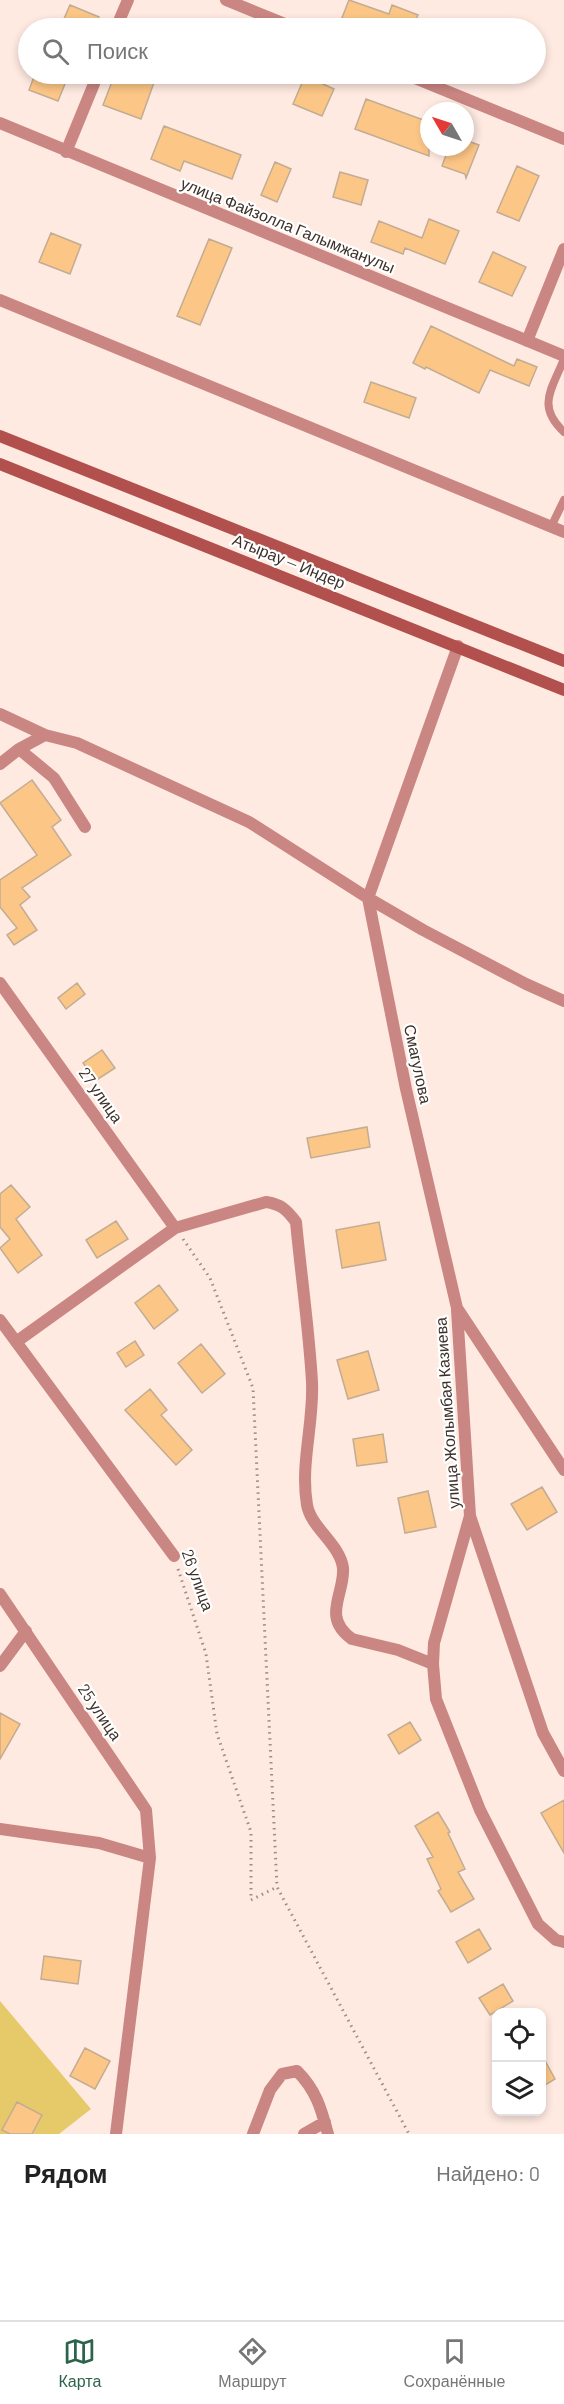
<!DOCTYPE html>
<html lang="ru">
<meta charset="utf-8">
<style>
body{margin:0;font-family:Barlow,sans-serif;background:#f6f6f6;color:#222}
.controls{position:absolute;right:18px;bottom:18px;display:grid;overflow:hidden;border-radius:12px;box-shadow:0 3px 9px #0003}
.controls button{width:54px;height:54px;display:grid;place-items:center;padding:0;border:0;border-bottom:2px solid #e0e0e0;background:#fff;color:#222;font:30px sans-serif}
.compass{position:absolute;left:420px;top:102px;width:54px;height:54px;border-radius:50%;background:#fff;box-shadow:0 3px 9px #0003;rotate:309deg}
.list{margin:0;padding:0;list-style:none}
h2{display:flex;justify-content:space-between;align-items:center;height:78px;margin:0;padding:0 24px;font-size:26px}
h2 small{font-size:20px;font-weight:400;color:#767676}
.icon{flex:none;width:33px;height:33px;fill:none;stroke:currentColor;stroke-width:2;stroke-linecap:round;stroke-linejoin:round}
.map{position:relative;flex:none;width:564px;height:2134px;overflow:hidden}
.search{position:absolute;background:#fff;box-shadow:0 3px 9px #0003;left:18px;right:18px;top:18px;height:66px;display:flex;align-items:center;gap:15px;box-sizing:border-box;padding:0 21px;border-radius:33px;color:#767676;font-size:22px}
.sheet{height:186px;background:#fff}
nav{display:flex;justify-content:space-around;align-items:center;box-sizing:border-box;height:84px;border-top:2px solid #e0e0e0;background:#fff;font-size:16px;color:#767676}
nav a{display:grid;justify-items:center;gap:3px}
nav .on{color:#2c644b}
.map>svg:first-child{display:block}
</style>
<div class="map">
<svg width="564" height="2134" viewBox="0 0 564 2134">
<rect width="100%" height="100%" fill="#ffeae1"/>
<path fill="#e6c969" d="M 0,2001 L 91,2109 L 59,2134 L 0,2134 Z"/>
<path fill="#fcc686" stroke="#c2ac93" stroke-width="1.5" d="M 349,0 L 389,14 L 392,5 L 418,15 L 412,28 L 338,28 Z
M 70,5 L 99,17 L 94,28 L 60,28 Z
M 35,74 L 69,74 L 58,101 L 29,90 Z
M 115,74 L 157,74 L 141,119 L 103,105 Z
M 305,76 L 334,89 L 322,116 L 293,104 Z
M 366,99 L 429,122 L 429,156 L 355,129 Z
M 164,126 L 241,155 L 232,179 L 184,161 L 180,171 L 151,159 Z
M 465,140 L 479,145 L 466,178 L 465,174 L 442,166 L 449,147 L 465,147 Z
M 275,162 L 291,169 L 277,202 L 261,195 Z
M 517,166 L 539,176 L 519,221 L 497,212 Z
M 340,172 L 368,180 L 361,205 L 333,197 Z
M 429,219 L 459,231 L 445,264 L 405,248 L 403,254 L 371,242 L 379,221 L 422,238 Z
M 51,233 L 81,245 L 70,274 L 39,262 Z
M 209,239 L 232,248 L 200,325 L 177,316 Z
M 493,252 L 526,267 L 512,296 L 479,282 Z
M 431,326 L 514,366 L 517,359 L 537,367 L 529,386 L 490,370 L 479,393 L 426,367 L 425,369 L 413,363 Z
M 371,382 L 416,398 L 409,418 L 364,402 Z
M 32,780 L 61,820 L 52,827 L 71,855 L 22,888 L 30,897 L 20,905 L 37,930 L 14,945 L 7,935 L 17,928 L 0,907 L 0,880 L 37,855 L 0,803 Z
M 77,983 L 85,994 L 66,1009 L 58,998 Z
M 102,1050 L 115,1068 L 95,1081 L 83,1063 Z
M 367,1127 L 370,1147 L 311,1158 L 307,1138 Z
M 11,1185 L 30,1207 L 16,1219 L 42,1255 L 18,1273 L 0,1248 L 10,1239 L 0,1227 L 0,1194 Z
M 116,1221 L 128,1239 L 97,1258 L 86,1240 Z
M 379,1222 L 386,1260 L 342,1268 L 336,1230 Z
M 159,1285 L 178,1310 L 154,1329 L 135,1303 Z
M 135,1341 L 144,1355 L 126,1367 L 117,1353 Z
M 201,1344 L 225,1374 L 202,1393 L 178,1363 Z
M 368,1351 L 379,1390 L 348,1399 L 337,1360 Z
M 150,1389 L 167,1410 L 161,1415 L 192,1450 L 176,1465 L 125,1410 Z
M 383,1434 L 387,1462 L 357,1466 L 353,1439 Z
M 542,1487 L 557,1512 L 527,1530 L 511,1504 Z
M 428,1491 L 436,1527 L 405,1533 L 398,1498 Z
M 0,1713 L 20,1724 L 0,1759 Z
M 410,1722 L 421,1740 L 399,1754 L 388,1735 Z
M 564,1800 L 564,1853 L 541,1813 Z
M 438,1812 L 450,1832 L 448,1833 L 465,1869 L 458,1872 L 474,1899 L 451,1912 L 438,1891 L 441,1889 L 427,1859 L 433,1857 L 415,1826 Z
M 479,1929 L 491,1949 L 468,1963 L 456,1942 Z
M 44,1956 L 81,1961 L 78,1984 L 41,1979 Z
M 503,1984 L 513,2001 L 490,2015 L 479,1998 Z
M 85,2048 L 110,2061 L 95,2089 L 70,2076 Z
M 542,2055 L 555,2079 L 542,2087 Z
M 17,2102 L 42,2115 L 32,2134 L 10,2134 L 2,2130 Z"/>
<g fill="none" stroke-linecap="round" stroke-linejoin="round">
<path stroke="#9e8d86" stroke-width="3" stroke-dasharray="1.5 4.5" stroke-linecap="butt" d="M 183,1239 L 210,1278 L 253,1388 L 277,1887 L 409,2134
M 178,1569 L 206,1654 L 217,1734 L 251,1832 L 251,1900 L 277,1887"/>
<path stroke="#ca8682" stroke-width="8" d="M 564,359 C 552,389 536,406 564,432
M 551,527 L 564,500"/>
<path stroke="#ca8682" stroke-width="12" d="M 226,0 L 295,28
M 116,28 L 128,0
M 405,74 L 564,139
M 0,123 L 564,356
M 66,152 L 98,74
M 0,300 L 564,532
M 527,341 L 564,249
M 458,646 L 368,898 L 406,1089 L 457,1308 L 564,1470
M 0,714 L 45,735
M 19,749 L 54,778 L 85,827
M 0,764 L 19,749 L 45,735 L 77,743 L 249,822 L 368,898 L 423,930 L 526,984 L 564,1001
M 0,983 L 175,1228
M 457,1310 L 470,1516 L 543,1733 L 564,1771
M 0,1320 L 174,1556
M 16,1342 L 175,1228 L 266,1202 C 281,1204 287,1210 296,1222 C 301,1275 309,1329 312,1382 C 314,1423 300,1464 307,1505 C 311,1528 340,1544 343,1568 C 345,1594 321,1617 352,1639 L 398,1650 L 433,1664
M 470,1516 L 434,1643 L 433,1664 L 436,1699 L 480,1810 L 538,1924 L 556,1940 L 564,1942
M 0,1594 L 146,1810 L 150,1858 L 116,2134
M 0,1666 L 26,1631
M 0,1829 L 99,1843 L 150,1858
M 253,2134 L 270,2090 L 282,2074 L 297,2071 C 316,2090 321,2108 328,2134
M 304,2134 L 325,2122"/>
<path stroke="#b1504d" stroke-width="12" d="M 0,436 L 564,661
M 0,464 L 564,690"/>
</g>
<g text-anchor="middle" stroke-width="4.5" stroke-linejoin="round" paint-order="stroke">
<g font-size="16" fill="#3e312b" stroke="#fff">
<text transform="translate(288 225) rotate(22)" y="6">улица Файзолла Галымжанулы</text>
<text transform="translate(289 561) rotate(22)" y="6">Атырау — Индер</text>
<text transform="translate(418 1064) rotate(78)" y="6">Смагулова</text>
<text transform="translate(101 1095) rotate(55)" y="6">27 улица</text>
<text transform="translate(447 1413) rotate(-94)" y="6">улица Жолымбая Казиева</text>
<text transform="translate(198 1580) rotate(70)" y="6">26 улица</text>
<text transform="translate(100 1712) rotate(56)" y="6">25 улица</text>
</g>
</g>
</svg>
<div class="controls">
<button><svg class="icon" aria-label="locate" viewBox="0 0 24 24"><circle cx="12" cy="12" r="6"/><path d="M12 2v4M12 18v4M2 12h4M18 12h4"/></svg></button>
<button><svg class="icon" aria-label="layers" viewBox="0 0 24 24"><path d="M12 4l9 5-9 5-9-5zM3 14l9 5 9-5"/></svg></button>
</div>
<svg class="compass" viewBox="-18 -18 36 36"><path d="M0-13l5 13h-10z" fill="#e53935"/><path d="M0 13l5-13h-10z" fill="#767676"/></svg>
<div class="search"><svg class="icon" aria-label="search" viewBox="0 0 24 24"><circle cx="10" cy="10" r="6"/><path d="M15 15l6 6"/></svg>Поиск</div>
</div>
<section class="sheet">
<h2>Рядом<small>Найдено: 0</small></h2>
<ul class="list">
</ul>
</section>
<nav>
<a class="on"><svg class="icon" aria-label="map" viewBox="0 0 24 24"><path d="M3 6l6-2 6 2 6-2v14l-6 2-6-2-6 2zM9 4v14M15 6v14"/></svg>Карта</a>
<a><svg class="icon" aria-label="directions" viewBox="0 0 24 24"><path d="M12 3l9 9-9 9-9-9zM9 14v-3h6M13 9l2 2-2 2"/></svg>Маршрут</a>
<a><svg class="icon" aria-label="saved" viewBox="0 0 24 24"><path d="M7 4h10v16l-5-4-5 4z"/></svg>Сохранённые</a>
</nav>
